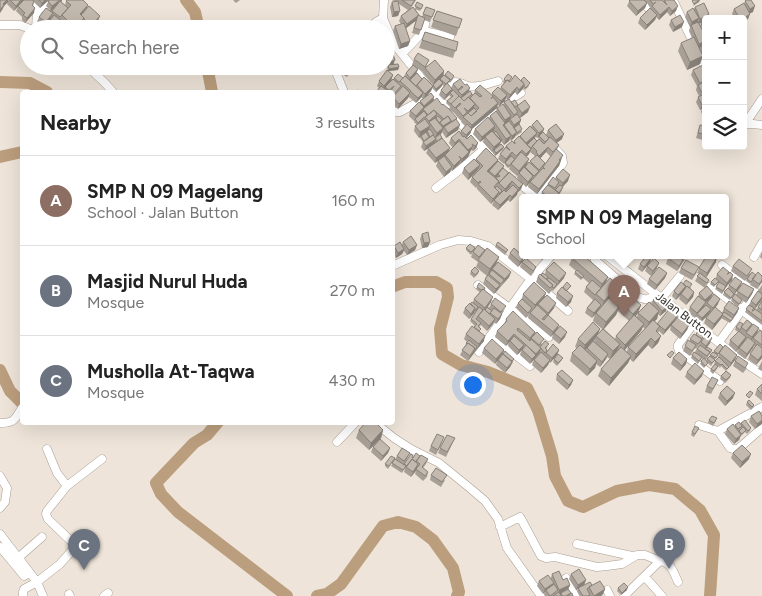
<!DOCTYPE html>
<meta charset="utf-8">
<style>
body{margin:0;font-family:Figtree,sans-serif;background:#f6f6f6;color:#222}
.controls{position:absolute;right:15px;top:15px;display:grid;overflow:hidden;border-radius:5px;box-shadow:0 5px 20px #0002}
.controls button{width:45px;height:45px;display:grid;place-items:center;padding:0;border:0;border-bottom:1px solid #e0e0e0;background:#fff;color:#222;font:25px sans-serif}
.you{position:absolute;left:472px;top:384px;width:18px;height:18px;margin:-12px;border:4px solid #fff;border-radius:50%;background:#1a73e8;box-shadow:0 0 0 8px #1a73e833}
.badge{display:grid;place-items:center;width:32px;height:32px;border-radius:50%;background:#b45309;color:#fff;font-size:16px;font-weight:700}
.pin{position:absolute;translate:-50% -41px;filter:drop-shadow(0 1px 2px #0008)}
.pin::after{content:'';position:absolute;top:26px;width:18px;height:15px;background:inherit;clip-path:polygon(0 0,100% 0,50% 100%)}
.popup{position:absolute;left:519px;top:194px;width:210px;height:65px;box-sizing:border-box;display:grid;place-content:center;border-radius:5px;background:#fff;filter:drop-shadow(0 1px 4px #0005);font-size:16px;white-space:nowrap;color:#767676}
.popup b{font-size:19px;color:#222}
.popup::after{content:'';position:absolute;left:50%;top:100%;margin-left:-10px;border:10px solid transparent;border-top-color:#fff}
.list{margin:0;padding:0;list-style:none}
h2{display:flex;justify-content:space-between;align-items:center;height:65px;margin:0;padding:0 20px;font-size:21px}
h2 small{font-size:16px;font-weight:400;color:#767676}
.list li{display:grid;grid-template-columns:32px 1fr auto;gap:15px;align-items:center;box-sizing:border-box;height:90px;padding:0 20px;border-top:1px solid #e0e0e0}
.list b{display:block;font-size:19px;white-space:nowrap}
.list p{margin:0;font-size:16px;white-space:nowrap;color:#767676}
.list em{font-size:16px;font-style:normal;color:#767676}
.icon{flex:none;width:28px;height:28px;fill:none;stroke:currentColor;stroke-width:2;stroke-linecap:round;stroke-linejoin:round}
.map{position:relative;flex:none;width:762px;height:596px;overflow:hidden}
.search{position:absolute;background:#fff;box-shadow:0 5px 20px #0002;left:20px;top:20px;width:375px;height:55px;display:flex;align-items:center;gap:12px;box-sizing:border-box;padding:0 18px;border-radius:28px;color:#767676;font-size:19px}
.panel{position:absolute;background:#fff;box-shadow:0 5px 20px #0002;left:20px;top:90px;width:375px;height:335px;border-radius:5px}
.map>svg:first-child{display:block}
</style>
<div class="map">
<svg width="762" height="596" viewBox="0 0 762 596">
<rect width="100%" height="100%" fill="#eee4d9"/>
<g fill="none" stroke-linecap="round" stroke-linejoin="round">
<path stroke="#bb9e7d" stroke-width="12" d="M 186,0 L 195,12 L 199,29
M 207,66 L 212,92
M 0,82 L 30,83 L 47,92
M 0,157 L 22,152
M 392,287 L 405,282 L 436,282 L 447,288 L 448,297 L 440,329 L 442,354 L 461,365 L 488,372 L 527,388 L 538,410 L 552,456 L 555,476 L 568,501 L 583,507 L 617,491 L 649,485 L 675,489 L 700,510 L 714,535 L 710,596
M 0,370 L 10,391 L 22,403
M 218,422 L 207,435 L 194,443 L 156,483 L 161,494 L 178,512 L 287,596
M 317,596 L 327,594 L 341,584 L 383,526 L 398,522 L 416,527 L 433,540 L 453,568 L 459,592 L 457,596"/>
<g stroke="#a89e94" stroke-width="9">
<path id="minor" d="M 29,0 L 37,11 L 36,29
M 384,0 L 383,18 L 394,44 L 430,89 L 491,157
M 641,0 L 650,10
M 673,0 L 706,70
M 37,11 L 52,0
M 0,25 L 20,25 L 30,29
M 368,29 L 376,22 L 383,18
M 424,31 L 450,37
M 402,54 L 424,31 L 425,24
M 87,66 L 105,83 L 113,92
M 337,66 L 336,72 L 344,92
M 392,112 L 400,112 L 455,82 C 460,82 463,84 467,86 C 477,88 488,84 498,81
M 743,124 L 745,124 L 762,99
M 745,124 L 753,124 L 762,125
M 469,132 L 499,107 L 521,93
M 516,181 L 536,197
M 436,188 L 461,169 L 484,149
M 537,197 L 563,163 L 562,156 L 550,143
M 595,255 L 594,257 L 595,260 L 636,296 C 644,300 649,301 655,294
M 606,255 L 745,363 L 762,374
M 754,257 L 762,243
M 392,266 L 440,245 L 458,240 L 471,241 L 488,246 L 531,279 L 568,311
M 478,285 L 549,337
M 711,286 L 762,326
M 662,298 L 680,276
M 694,323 L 678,345 L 678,348 L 679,351 L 720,381
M 490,336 L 530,366
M 719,342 L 755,292 L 753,289 L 722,265
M 479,352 L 527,284 L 552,255
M 374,422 L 394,438 L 411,449 L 439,463 L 471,489 L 485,501 L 498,519 L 507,548 L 541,596
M 0,423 C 15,423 15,419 22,408
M 699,425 L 718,431 L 762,407
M 718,431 L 730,448 L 733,449 L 738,449 L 762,428
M 337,442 L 356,422
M 47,449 L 57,473 L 67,486
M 0,476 L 7,488 L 5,502 L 0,508
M 500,527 L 520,517 L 541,556 L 546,558 L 555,557 L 597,567 L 607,566 L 622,564 L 637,555 L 645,555 L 660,561
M 0,534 L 37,582 L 43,596
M 577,544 L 632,556
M 0,547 L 24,576 L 30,573
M 18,558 L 42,537
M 645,577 L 662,596
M 566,578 L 575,596
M 607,590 L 610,596
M 69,594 L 70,596
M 23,596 L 23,592 L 24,589 L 37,582 L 60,564 L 75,547 L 75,545 L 48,519 L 46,514 L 47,511 L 67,486 L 102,459
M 104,596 L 108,593
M 624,596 L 660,561 C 671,562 674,573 678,582"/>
</g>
<use href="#minor" stroke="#fff" stroke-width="8"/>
</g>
<path fill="#a89f96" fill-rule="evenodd" d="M 0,0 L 49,0 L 40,8 L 34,2 L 33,6 L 34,13 L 25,23 L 22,20 L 22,17 L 16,11 L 18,7 L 14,11 L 7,4 L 8,2 L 4,6 L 2,10 Z
M 49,0 L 62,0 L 61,2 L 65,5 L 66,1 L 88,5 L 86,9 L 98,21 L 91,29 L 48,29 L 46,28 L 48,23 L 52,18 L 52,17 L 44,27 L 37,22 L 39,17 L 50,10 L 46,6 Z
M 233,0 L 240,0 L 236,3 Z
M 392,0 L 416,0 L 411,8 L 415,9 L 417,2 L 423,5 L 420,11 L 415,9 L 419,15 L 419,16 L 422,17 L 426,7 L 435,10 L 430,22 L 424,20 L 419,35 L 412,33 L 416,20 L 405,29 L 410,41 L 408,46 L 399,49 L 393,31 L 395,26 L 401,24 L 399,21 L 401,16 L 408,10 L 399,4 L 398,16 L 392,17 L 390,7 L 392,2 L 395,2 Z
M 630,0 L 662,0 L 663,1 L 664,0 L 676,11 L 670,16 L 667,12 L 659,20 L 656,17 L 655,20 L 645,30 L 638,23 L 640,18 L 651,9 L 647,3 L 645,8 L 636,16 L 627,6 Z
M 745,1 L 753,12 L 750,13 L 748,19 L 743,22 L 743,19 L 735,19 L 732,14 L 734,9 L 744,4 Z
M 695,7 L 709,14 L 708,19 L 706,19 L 706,20 L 699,24 L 700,26 L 701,23 L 706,21 L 706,64 L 702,57 L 700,64 L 687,70 L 678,51 L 681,43 L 692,38 L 689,31 L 690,27 L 685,17 L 687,12 L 694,9 Z
M 437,11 L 462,19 L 456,36 L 431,27 Z
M 671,20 L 682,27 L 673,32 L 669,25 Z
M 425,32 L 458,42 L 453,58 L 419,48 Z
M 386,40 L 394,64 L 399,67 L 398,70 L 388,71 L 392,80 L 393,80 L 394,78 L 403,78 L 406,73 L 413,65 L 412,65 L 414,59 L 427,66 L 444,71 L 443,77 L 433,85 L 423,73 L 423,72 L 414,66 L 418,69 L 416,74 L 433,86 L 440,80 L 445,75 L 453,79 L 450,83 L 449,82 L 448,84 L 451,88 L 453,84 L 460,79 L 469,92 L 472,94 L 474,94 L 475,90 L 492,95 L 492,93 L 500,89 L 504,83 L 503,82 L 504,79 L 512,77 L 509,82 L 521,80 L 529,86 L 525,90 L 523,88 L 517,95 L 515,92 L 509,99 L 511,102 L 518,105 L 528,112 L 520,118 L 521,120 L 519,125 L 522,132 L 516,136 L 516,135 L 515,137 L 511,141 L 510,139 L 509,141 L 504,145 L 501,141 L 499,146 L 503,149 L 495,156 L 493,153 L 493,151 L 492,152 L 483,142 L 484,139 L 480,142 L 473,134 L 475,129 L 489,118 L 490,116 L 496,111 L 497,108 L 503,105 L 504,102 L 507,100 L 506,98 L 505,101 L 499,106 L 498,105 L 497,108 L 472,129 L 470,134 L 466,138 L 467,139 L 478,143 L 476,148 L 473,151 L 471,150 L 469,152 L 468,157 L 452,171 L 451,169 L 450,172 L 444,177 L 436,166 L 438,161 L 435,163 L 426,153 L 428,149 L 424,151 L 421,147 L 423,142 L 420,138 L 421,136 L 419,138 L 414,131 L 415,126 L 417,125 L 414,122 L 415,120 L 414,121 L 409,116 L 410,111 L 420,103 L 420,101 L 423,99 L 421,97 L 416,103 L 409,97 L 398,109 L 392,103 L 392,92 L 376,92 L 379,88 L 377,86 L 379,81 L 388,71 L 386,62 ZM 442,85 L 444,86 L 441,90 L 439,95 L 444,100 L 449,95 L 451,97 L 447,101 L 446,103 L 450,107 L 449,109 L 454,113 L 455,112 L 454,113 L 461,121 L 462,120 L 461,122 L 465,126 L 461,131 L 460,133 L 451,138 L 449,143 L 453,148 L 449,152 L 440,135 L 443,131 L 442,132 L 446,138 L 458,130 L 456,120 L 442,105 L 433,101 L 434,97 L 424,98 L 431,91 L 432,88 L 436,92 L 442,86 Z
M 706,67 L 706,121 L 701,112 L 702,109 L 700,110 L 696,102 L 699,96 L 696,90 L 697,86 L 691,75 L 693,70 Z
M 343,71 L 351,71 L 347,77 L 342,74 Z
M 532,125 L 544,129 L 543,132 L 546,135 L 548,130 L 562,139 L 556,143 L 559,145 L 557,150 L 561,160 L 559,166 L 553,173 L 537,194 L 528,187 L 529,184 L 526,187 L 523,184 L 521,189 L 510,202 L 508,200 L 498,210 L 492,205 L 494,201 L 491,204 L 477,189 L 477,187 L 476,188 L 470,182 L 472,177 L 480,170 L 479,169 L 468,180 L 462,173 L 464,168 L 475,160 L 476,159 L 502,170 L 520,181 L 517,178 L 518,175 L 517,176 L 509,169 L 510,167 L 508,168 L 505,165 L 506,162 L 504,164 L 498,159 L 500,154 L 506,146 L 513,142 L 520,136 L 531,127 ZM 535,136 L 537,138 L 538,136 L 538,138 L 539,139 L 537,141 L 535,138 ZM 531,150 L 530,152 L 535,156 L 534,158 L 530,163 L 527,164 L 526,157 L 529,154 ZM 546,152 L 551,157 L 545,165 L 540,158 Z
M 700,125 L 706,130 L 703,140 L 696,138 Z
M 556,177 L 568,181 L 563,187 L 562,190 L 558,197 L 540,197 L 542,192 L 548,184 L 555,179 Z
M 422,234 L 428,247 L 422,248 L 420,239 Z
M 403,242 L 417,245 L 415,250 L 407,255 L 404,251 L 402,254 L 396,258 L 392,252 L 394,246 L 402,245 Z
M 496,245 L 507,252 L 505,255 L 495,247 Z
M 466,248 L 474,250 L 485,250 L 499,257 L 496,264 L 511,272 L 509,277 L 499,289 L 498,288 L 494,294 L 483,284 L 485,279 L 487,276 L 476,267 L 478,262 L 471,257 L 473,252 L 471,255 L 466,250 Z
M 762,252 L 762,259 L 760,257 Z
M 510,253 L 524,257 L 522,262 L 536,267 L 534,272 L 531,276 L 520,267 L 522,263 L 518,267 L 508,258 Z
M 537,255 L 547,255 L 542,260 Z
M 617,255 L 626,255 L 621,261 L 616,257 Z
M 626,255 L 634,255 L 627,265 L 622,261 Z
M 670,255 L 688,255 L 677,271 L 666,264 L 668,258 Z
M 706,255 L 714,255 L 716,262 L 706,277 L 709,280 L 705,288 L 713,293 L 711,297 L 718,304 L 715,308 L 723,314 L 722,313 L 724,308 L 739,308 L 737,313 L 730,323 L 721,318 L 712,330 L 704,323 L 706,318 L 711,312 L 710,312 L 709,314 L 700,323 L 695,319 L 696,317 L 695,318 L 688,312 L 690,307 L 698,298 L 699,293 L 705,288 L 695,281 L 699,274 L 697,273 L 699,268 L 707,255 Z
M 572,258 L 608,277 L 606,283 L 617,289 L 641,305 L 638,313 L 636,316 L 637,317 L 638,313 L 651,304 L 653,300 L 666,311 L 660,316 L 658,314 L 657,319 L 654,321 L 657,324 L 678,315 L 676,319 L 689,325 L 687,330 L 680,339 L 670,330 L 671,326 L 663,335 L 659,331 L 658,333 L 661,336 L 658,343 L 652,349 L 648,345 L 633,362 L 630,359 L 628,363 L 609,386 L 598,376 L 601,369 L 610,359 L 607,357 L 606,359 L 600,367 L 596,364 L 595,368 L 587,376 L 570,361 L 572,353 L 577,348 L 575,347 L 578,339 L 600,329 L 598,334 L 602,329 L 593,321 L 595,314 L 592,318 L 585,313 L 587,308 L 593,300 L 584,292 L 586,287 L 589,283 L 583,278 L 581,280 L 574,274 L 576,271 L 569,265 ZM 618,311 L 629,321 L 616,336 L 615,339 L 604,329 L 616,315 ZM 643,327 L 645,329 L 628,347 L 627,352 L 625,350 L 641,331 ZM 595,339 L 594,342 L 587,348 L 586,350 L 585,350 Z
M 650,262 L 657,268 L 651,276 L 645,271 L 647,266 L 642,272 L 638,269 L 640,264 Z
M 733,266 L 751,274 L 762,276 L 757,289 L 750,285 L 751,282 L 750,284 L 746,281 L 747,279 L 745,281 L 731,271 Z
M 681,268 L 697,272 L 692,280 L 679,273 Z
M 546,270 L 564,278 L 553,291 L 552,290 L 549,294 L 536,282 L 538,277 L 541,275 L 545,274 Z
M 471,271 L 479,271 L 478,274 L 474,278 L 470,274 Z
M 667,273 L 665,278 L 655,290 L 647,284 L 649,279 Z
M 717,274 L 728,274 L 732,280 L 726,287 L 722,294 L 715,289 L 719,283 L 718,282 L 714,287 L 710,284 L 711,282 L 716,278 Z
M 742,282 L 740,287 L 754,289 L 752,294 L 746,303 L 742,300 L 738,307 L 731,301 L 732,298 L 736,295 L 740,287 L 730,300 L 723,295 L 724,292 L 728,288 L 729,285 Z
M 683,284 L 691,287 L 690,288 L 694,292 L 693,297 L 686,305 L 679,299 L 680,296 L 676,300 L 672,296 L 674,291 Z
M 762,285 L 762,299 L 755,309 L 756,310 L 762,301 L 762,325 L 745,312 L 751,301 L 758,291 Z
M 571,286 L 567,291 L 571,302 L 566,307 L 556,298 L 557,293 Z
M 477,287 L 485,288 L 485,290 L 491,302 L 488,307 L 489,308 L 491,304 L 504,311 L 502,314 L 500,319 L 496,324 L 494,322 L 487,331 L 481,325 L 479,327 L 480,332 L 484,341 L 468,361 L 460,355 L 467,342 L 464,339 L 466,334 L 475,326 L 470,321 L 471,319 L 478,309 L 469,319 L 463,313 L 465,308 L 470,304 L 473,302 L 474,299 L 480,292 L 476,289 Z
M 546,293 L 544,298 L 554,308 L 545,319 L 558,328 L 565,337 L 559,344 L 552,338 L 553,334 L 551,337 L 528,318 L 529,315 L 526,318 L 516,308 L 518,303 L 522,299 L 523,294 Z
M 506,319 L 534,336 L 542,344 L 548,347 L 546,349 L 547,350 L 559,350 L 557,355 L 550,363 L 549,362 L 548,365 L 541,373 L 532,365 L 534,360 L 530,364 L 520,355 L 522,350 L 517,355 L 508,346 L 509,343 L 506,346 L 495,337 L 497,331 L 505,324 Z
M 752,324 L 751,327 L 759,328 L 757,333 L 752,340 L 752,341 L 753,338 L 762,332 L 762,358 L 756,365 L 748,359 L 750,354 L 755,346 L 754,346 L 753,348 L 745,359 L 737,353 L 739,349 L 736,352 L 729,345 L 730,340 L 738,332 L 735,330 L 736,327 L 743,325 Z
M 705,333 L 701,342 L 696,349 L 695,348 L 690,356 L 683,351 L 685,346 L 690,341 L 690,339 L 696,335 Z
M 701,342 L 710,343 L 707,347 L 712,350 L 706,360 L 706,361 L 713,352 L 714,353 L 714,351 L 723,347 L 737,355 L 735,360 L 726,371 L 731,375 L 730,378 L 725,383 L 720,379 L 721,376 L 726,371 L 721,366 L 720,368 L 718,366 L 717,369 L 713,374 L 710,371 L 711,369 L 715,364 L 714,363 L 715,361 L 718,358 L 719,353 L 711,366 L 708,363 L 704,368 L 700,364 L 703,359 L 702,358 L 698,364 L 691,358 L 692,355 L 695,352 Z
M 484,348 L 504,350 L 503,354 L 513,362 L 510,367 L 505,373 L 496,365 L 497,361 L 495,364 L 482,353 Z
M 673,358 L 687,359 L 686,364 L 680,371 L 671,364 Z
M 554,359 L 562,360 L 557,366 L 553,362 Z
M 735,361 L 747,368 L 743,373 L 733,366 Z
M 762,361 L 762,371 L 758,369 Z
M 687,372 L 702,376 L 694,385 L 685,377 Z
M 557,374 L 573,380 L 571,385 L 567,390 L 556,380 Z
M 718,380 L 711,394 L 705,392 L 707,386 Z
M 762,384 L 762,401 L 755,395 L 757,389 Z
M 720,393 L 733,398 L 725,406 L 718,398 Z
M 747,402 L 754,407 L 751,410 L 746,405 Z
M 762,412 L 755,429 L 749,422 L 751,416 L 760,413 Z
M 709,420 L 716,421 L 713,426 L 708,423 Z
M 741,423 L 751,428 L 750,431 L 747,434 L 745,432 L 740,437 L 739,440 L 734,444 L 725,434 L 727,429 L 734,427 L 735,425 L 741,425 Z
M 699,428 L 694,437 L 691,435 L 692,432 Z
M 359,430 L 383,430 L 381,438 L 369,450 L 356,438 Z
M 455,438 L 446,457 L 438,453 L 440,448 Z
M 442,442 L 436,455 L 429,451 L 431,446 Z
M 373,447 L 390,448 L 388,453 L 381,461 L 371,452 Z
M 410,453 L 404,465 L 411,454 L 413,458 L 420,456 L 428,459 L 426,464 L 423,468 L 428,472 L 427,477 L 423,481 L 415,474 L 416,471 L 411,477 L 404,472 L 405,468 L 402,473 L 391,466 L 397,456 Z
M 733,453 L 749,459 L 740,468 L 731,458 Z
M 395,458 L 388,469 L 385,466 L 385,464 Z
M 431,475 L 445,480 L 441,487 L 430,480 Z
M 552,574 L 570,585 L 568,589 L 571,593 L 570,594 L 573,596 L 545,596 L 544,595 L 545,592 L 543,594 L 537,586 L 539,581 L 551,578 Z
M 571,574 L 586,580 L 584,585 L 592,585 L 605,589 L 603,594 L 601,596 L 580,596 L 577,591 L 578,589 L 576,590 L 569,579 Z
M 618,588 L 627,590 L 621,595 L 617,591 Z"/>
<path fill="#88827a" d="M 7,0 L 8,0 L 8,2 L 4,6 L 2,10 L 0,13 L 0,10 L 3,4 Z
M 21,0 L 24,0 L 14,11 L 16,6 Z
M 45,0 L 49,0 L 40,8 L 42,3 Z
M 60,0 L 62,0 L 61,3 L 50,11 L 52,6 Z
M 699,0 L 700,0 L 699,2 L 693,6 L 694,4 Z
M 647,3 L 645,8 L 636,16 L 638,11 Z
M 88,5 L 85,12 L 81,17 L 80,14 Z
M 678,6 L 676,11 L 670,16 L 672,11 Z
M 755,6 L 753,12 L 748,14 L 750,9 Z
M 669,7 L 667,12 L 659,20 L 660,15 Z
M 35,8 L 34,13 L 25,23 L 27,18 Z
M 400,11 L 398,16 L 392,17 L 394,12 Z
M 53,13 L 51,18 L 44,27 L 46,22 Z
M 709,14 L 708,19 L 706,19 L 706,20 L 698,24 L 700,19 Z
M 750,14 L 748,19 L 743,22 L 743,19 Z
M 419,15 L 417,20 L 405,29 L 407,24 Z
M 657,15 L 655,20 L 645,30 L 647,25 Z
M 100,16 L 98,21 L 91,29 L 90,29 L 91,26 Z
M 84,18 L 81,25 L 78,29 L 75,29 Z
M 699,18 L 697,23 L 690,27 L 692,22 Z
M 684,22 L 682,27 L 673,32 L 675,27 Z
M 410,41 L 408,46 L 399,49 L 401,44 Z
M 706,41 L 706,44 L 701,45 L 701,47 L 697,49 L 699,44 Z
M 703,56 L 700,64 L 687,70 L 690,62 Z
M 395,60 L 393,65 L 388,66 L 390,62 Z
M 399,67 L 398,70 L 388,71 L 389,69 Z
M 418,69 L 416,74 L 408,83 L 410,78 Z
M 444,71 L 443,77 L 433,85 L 435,80 Z
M 393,75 L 391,81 L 382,91 L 384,86 Z
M 443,83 L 442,86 L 436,92 L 436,89 Z
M 524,84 L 523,89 L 517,95 L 519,90 Z
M 433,86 L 431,91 L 424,99 L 425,94 Z
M 517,87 L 515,92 L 508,100 L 510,95 Z
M 470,88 L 468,93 L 460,100 L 462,95 Z
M 452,89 L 451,93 L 450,93 L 449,95 L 444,100 L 446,95 Z
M 410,93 L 408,98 L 398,109 L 399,104 Z
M 423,93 L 421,98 L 416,103 L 418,98 Z
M 507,95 L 505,101 L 499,106 L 501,101 Z
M 434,97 L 433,102 L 424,109 L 422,113 L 414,121 L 416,116 L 423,109 L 424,106 Z
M 498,103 L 497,108 L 472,129 L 470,134 L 464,140 L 472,125 Z
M 706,103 L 706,108 L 703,106 L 702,109 L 700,110 L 702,105 Z
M 475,104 L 473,110 L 466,116 L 468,111 Z
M 530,107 L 528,112 L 520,118 L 522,113 Z
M 437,114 L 435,119 L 429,122 L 427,126 L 429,121 Z
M 511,116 L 509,122 L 503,128 L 503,125 L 505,120 Z
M 521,120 L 519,125 L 512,130 L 514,125 Z
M 451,121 L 450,126 L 444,127 L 441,134 L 435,138 L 437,133 L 442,129 L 443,126 Z
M 460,125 L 458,130 L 446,138 L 448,133 Z
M 430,126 L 428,131 L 419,138 L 420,132 Z
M 495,126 L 494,131 L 480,142 L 482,137 Z
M 544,129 L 542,134 L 537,138 L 539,133 Z
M 517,132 L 515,137 L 511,141 L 512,136 Z
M 537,133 L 535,138 L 525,148 L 526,143 Z
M 564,134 L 562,139 L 554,145 L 556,140 Z
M 511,136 L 509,141 L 504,145 L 506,139 Z
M 436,139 L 434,144 L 424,151 L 426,146 Z
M 459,139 L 457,144 L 453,148 L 455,143 Z
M 502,140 L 499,146 L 492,152 L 494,147 Z
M 478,143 L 476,148 L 473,151 L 475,146 Z
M 473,146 L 468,157 L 460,164 L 462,159 L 467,155 L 468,150 Z
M 504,147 L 503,149 L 495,156 L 496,153 Z
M 532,147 L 529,154 L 524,159 L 526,154 Z
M 548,147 L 546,152 L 538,161 L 539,156 Z
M 450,148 L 448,153 L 435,163 L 436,158 Z
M 512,152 L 510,157 L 504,164 L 506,159 Z
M 563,155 L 559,166 L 537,194 L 539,189 Z
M 461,159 L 459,164 L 452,171 L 454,166 Z
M 529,159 L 527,164 L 519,173 L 517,176 L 519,171 Z
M 498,160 L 496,165 L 485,176 L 487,171 Z
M 480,165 L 478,170 L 468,180 L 469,174 Z
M 504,166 L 502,171 L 493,181 L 495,176 Z
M 452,167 L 450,172 L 444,177 L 446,172 Z
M 570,175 L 568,181 L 561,188 L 563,183 Z
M 533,176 L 531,181 L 530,182 L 526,187 L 528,182 Z
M 512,181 L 510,186 L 503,194 L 505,189 Z
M 523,184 L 521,189 L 517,193 L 519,188 Z
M 518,190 L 517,195 L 510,202 L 512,197 Z
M 499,192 L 497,197 L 494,200 L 491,204 L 493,199 Z
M 510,195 L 508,200 L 498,210 L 500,205 Z
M 430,242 L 428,247 L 422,248 L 424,243 Z
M 417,245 L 415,250 L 407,255 L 409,250 Z
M 404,249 L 402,254 L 396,258 L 398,253 Z
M 544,255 L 547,255 L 542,260 Z
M 623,255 L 626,255 L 621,261 L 623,256 Z
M 499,257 L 496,264 L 487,276 L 490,269 Z
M 524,257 L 522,262 L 518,267 L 520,262 Z
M 652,257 L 650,262 L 642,272 L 644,267 Z
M 717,257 L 716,262 L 706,278 L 707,273 Z
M 683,260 L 681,265 L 677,271 L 679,266 Z
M 659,263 L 657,268 L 651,276 L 653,271 Z
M 511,272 L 509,277 L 503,284 L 505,279 Z
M 566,273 L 564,278 L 557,286 L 559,281 Z
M 667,273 L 665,278 L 655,290 L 657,285 Z
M 733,275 L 732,280 L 726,287 L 722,294 L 727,283 Z
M 608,277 L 605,285 L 599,291 L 602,284 Z
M 762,280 L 762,282 L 757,289 L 759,284 Z
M 742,282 L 740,287 L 730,300 L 734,294 L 736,290 Z
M 500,285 L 498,290 L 494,294 L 496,289 Z
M 618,285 L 616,292 L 612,295 L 610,299 L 601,309 L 604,301 Z
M 686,286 L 684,291 L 676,300 L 678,295 Z
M 754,289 L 752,294 L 746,303 L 748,298 Z
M 694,292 L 693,297 L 686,305 L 688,300 Z
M 546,293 L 544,298 L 534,310 L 535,305 Z
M 713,293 L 711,298 L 705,303 L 704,307 L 697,314 L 695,318 L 697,313 L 703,305 L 705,300 Z
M 573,296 L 571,302 L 566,307 L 568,302 Z
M 493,297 L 491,302 L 483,313 L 485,308 Z
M 762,297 L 762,300 L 754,310 L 756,305 Z
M 720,299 L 718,304 L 711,313 L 713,308 Z
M 556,303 L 554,308 L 546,318 L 548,313 Z
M 601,305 L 599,310 L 592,318 L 594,313 Z
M 641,305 L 638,313 L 630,322 L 633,314 Z
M 668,306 L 666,311 L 660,316 L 662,311 Z
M 619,307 L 616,315 L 603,330 L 606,322 Z
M 475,308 L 474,313 L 469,319 L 471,314 Z
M 739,308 L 737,313 L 732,320 L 734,315 Z
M 711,309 L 709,314 L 700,323 L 702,318 Z
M 659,311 L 657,319 L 646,330 L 649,322 Z
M 502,314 L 500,319 L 496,324 L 498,319 Z
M 723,314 L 721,319 L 712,330 L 714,324 Z
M 678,315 L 676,320 L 663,335 L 665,330 Z
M 495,319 L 493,324 L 487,331 L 489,326 Z
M 644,324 L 641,331 L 623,352 L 625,345 Z
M 559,325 L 557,330 L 554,333 L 551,337 L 553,332 Z
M 689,325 L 687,330 L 680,339 L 682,334 Z
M 759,328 L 757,333 L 750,342 L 752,337 Z
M 600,329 L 597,336 L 596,336 L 595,339 L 583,353 L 585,345 Z
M 535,332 L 534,337 L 528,343 L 530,338 Z
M 567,332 L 565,337 L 559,344 L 561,339 Z
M 514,334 L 512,339 L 506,346 L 508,341 Z
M 485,336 L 484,341 L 477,349 L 479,344 Z
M 661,336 L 658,343 L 652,349 L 655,342 Z
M 746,337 L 744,342 L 736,352 L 738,347 Z
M 651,338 L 648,345 L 633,362 L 636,354 Z
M 712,338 L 710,343 L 704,351 L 706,346 Z
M 755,343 L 753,348 L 745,359 L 747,354 Z
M 620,344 L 617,351 L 610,359 L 613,351 Z
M 524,345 L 522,350 L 517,355 L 519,350 Z
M 477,347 L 476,350 L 468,361 L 470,356 Z
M 541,348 L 539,353 L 530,364 L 532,359 Z
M 504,350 L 502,355 L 495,364 L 496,359 Z
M 559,350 L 557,355 L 550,363 L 552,358 Z
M 608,354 L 606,359 L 600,367 L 602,362 Z
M 737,355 L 735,360 L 729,368 L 731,363 Z
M 762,355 L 762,358 L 756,365 L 758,360 Z
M 631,356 L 628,363 L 609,386 L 611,378 Z
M 514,359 L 510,367 L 505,373 L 507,368 Z
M 687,359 L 686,364 L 680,371 L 682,366 Z
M 550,360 L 548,365 L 541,373 L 543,368 Z
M 597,361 L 595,368 L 587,376 L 590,369 Z
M 704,371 L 702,376 L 694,385 L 696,380 Z
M 573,380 L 571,385 L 567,390 L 569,385 Z
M 735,393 L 733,398 L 725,406 L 727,401 Z
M 762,420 L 762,424 L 755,429 L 757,424 Z
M 383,430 L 381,438 L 369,450 L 371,443 Z
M 741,435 L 739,440 L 734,444 L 736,439 Z
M 390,448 L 388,453 L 381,461 L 383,456 Z
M 751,454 L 749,459 L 740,468 L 742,462 Z
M 418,464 L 417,469 L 411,477 L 413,472 Z
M 586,580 L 584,585 L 576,590 L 578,585 Z
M 554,583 L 552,588 L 546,590 L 545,592 L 543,594 L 545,589 Z
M 570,585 L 568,590 L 558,596 L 559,590 Z
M 628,587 L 627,590 L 621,595 L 622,593 Z
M 605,589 L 603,594 L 601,596 L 594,596 Z"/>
<path fill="#c3b9ae" stroke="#88827a" d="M 0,0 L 7,0 L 3,4 L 4,5 L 0,10 Z
M 10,0 L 21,0 L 16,6 Z
M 24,0 L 33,0 L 34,2 L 32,5 L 35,8 L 27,18 L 23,15 L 25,13 L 18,6 Z
M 39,0 L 45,0 L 42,3 Z
M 49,0 L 60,0 L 52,6 L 48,1 Z
M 67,0 L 83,0 L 88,5 L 80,14 L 84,18 L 75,28 L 62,15 L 71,5 L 66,1 Z
M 402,0 L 415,0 L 411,6 Z
M 630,0 L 644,0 L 647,3 L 638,11 L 629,1 Z
M 650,0 L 662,0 L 667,5 L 664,0 L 674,0 L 678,6 L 672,11 L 669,7 L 660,15 L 652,6 L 656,2 L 653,4 Z
M 693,0 L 699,0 L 694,4 L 692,1 Z
M 746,0 L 751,0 L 755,6 L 750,9 L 745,1 Z
M 60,1 L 68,8 L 60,17 L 52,11 Z
M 398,1 L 400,11 L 394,12 L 392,2 Z
M 417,2 L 423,5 L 421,9 L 415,6 Z
M 704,3 L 709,14 L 700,19 L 695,7 Z
M 744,3 L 750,14 L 743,19 L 740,19 L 734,9 Z
M 89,6 L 100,16 L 91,26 L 90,25 L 87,29 L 77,29 L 85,20 L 84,19 L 84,18 L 81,15 Z
M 413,7 L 419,15 L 407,24 L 401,16 Z
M 426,7 L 435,10 L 432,17 L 423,14 Z
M 46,8 L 53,13 L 46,22 L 39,17 Z
M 650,8 L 657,15 L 647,25 L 640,18 Z
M 693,8 L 699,18 L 692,22 L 687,12 Z
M 437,11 L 462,19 L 459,28 L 433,20 Z
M 54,15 L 69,27 L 67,29 L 56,29 L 48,23 Z
M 418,15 L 425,18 L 421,30 L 414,28 Z
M 680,15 L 684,22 L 675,27 L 671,20 Z
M 706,21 L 706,34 L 701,23 Z
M 698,22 L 706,37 L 706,41 L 699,44 L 691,25 Z
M 404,23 L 410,41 L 401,44 L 395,26 Z
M 372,26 L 377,29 L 370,29 Z
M 425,32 L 458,42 L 456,51 L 422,40 Z
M 694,37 L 703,56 L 690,62 L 681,43 Z
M 388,40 L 395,60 L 390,62 L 386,52 L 386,41 Z
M 706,43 L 706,55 L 701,45 Z
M 418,53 L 429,60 L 425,67 L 414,59 Z
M 435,60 L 444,71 L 435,80 L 425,68 Z
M 398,64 L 399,67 L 389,69 L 388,65 Z
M 705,64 L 706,67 L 706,80 L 700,83 L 693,70 Z
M 413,65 L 418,69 L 410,78 L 406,73 Z
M 347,66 L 349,66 L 352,68 L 348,75 L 343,71 Z
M 387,70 L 393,75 L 384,86 L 379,81 Z
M 448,71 L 454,76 L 451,80 L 445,75 Z
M 417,73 L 422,79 L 416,86 L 410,80 Z
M 398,74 L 403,78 L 399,82 L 394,78 Z
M 508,74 L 512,77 L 509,81 L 507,80 L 506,81 L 504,79 Z
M 444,75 L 450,80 L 446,84 L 440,79 Z
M 515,75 L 524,84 L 519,90 L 517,87 L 510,95 L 501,87 L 507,80 L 510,82 Z
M 405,76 L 423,93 L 418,98 L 410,91 L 411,91 L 400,81 Z
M 424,77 L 433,86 L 425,94 L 417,85 Z
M 524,77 L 530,83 L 526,88 L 524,86 L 524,84 L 521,80 Z
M 393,79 L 401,86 L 393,95 L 392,92 L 390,92 L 394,86 L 389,90 L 385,87 Z
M 439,79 L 443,83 L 436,89 L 433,85 Z
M 460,79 L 465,85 L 467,84 L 470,88 L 462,95 L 458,91 L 463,87 L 462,86 L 458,90 L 453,84 Z
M 706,81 L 706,91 L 702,93 L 698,85 Z
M 447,83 L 452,89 L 446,95 L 441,90 Z
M 480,85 L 493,96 L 491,99 L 493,97 L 498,103 L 472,125 L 463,117 L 468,113 L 471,116 L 479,108 L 470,98 L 475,93 L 480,97 L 482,96 L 475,90 Z
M 381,86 L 388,91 L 387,92 L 376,92 Z
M 403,86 L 410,93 L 399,104 L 393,97 Z
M 498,87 L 507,95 L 501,101 L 492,93 Z
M 358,90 L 360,92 L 353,92 Z
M 453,90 L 459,96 L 451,104 L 447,101 L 453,96 L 450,93 Z
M 470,91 L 472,94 L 464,101 L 461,98 Z
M 431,93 L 434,97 L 424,106 L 420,101 Z
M 706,93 L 706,103 L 702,105 L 698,97 Z
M 459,96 L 464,101 L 468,97 L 475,104 L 468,111 L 464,108 L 467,112 L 463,116 L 456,108 L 461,104 L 460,103 L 455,108 L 451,104 Z
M 437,98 L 442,105 L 443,104 L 449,109 L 457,118 L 455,120 L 452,122 L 448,116 L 444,119 L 434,110 L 428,115 L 423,109 Z
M 509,99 L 518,112 L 514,115 L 504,102 Z
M 515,100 L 518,105 L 515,107 L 511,102 Z
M 525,100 L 530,107 L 522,113 L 517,106 Z
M 419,102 L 424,107 L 416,116 L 410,111 Z
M 503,104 L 511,116 L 505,120 L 497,108 Z
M 706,105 L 706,112 L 703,106 Z
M 474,108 L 477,111 L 471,116 L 468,113 Z
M 434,110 L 437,114 L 429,121 L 425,117 Z
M 424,111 L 427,115 L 425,118 L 424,117 L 418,123 L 415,119 Z
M 496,111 L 505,123 L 503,125 L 511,136 L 506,139 L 490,116 Z
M 517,114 L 521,120 L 514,125 L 510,119 Z
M 438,116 L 442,120 L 439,123 L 436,118 Z
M 448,116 L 451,121 L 443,126 L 440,122 Z
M 488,117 L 495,126 L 482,137 L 475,129 Z
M 435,118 L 443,128 L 437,133 L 429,122 Z
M 425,119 L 430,126 L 420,132 L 415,126 Z
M 456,119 L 460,125 L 448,133 L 444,127 Z
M 537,120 L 544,129 L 539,133 L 532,125 Z
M 509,121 L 517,132 L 512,136 L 504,125 Z
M 467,124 L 472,129 L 466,135 L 461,131 Z
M 519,124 L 522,129 L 517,133 L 514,128 Z
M 556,124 L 564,134 L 556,140 L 548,130 Z
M 700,125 L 706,126 L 705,134 L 698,133 Z
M 530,126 L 537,133 L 526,143 L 520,136 Z
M 430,129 L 434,135 L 433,135 L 430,137 L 427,131 Z
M 459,131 L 463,137 L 464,136 L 467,139 L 471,135 L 478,143 L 475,146 L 472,144 L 473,146 L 468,150 L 459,139 L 455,143 L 451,138 Z
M 492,131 L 501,141 L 494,147 L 485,137 Z
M 496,131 L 502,140 L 501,140 L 494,133 Z
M 426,132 L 429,137 L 424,141 L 421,136 Z
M 543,132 L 549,138 L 545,142 L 539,136 Z
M 440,134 L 442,138 L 436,142 L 436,139 L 435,138 Z
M 433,135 L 436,139 L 426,146 L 423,142 Z
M 519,136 L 531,149 L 526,154 L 522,150 L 516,156 L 512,152 L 506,159 L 500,154 L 506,147 L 509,150 L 510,150 L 506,146 L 512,141 L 515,144 L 515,143 L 514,141 Z
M 550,137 L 559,145 L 553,152 L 548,147 L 539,156 L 536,152 L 537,151 L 532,146 L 539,139 L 544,144 Z
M 442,138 L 450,148 L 436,158 L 428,148 Z
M 534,138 L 537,141 L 531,148 L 527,145 Z
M 459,141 L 469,152 L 462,159 L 459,156 L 461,159 L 454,166 L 445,155 Z
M 501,144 L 504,147 L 496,153 L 494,150 Z
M 486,148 L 498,160 L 487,171 L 499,181 L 494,187 L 499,192 L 493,199 L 478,184 L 481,182 L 480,181 L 478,183 L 472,177 L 483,166 L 476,159 Z
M 556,149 L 563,155 L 559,160 L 560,161 L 555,168 L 539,189 L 530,182 L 543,168 L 545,169 L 543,167 Z
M 521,152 L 529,159 L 519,171 L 511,164 Z
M 537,155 L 545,163 L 539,170 L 530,161 Z
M 444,156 L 452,167 L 446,172 L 438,161 Z
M 511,156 L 515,159 L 509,166 L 505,163 Z
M 474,159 L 480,165 L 469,174 L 464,168 Z
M 498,161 L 504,166 L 495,176 L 489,171 Z
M 529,162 L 539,171 L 534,176 L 525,167 Z
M 524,167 L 533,176 L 528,182 L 519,173 Z
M 503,168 L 509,173 L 499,183 L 498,183 L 499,181 L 496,179 L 498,176 L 499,177 L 500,176 L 498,174 Z
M 563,169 L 570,175 L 563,183 L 556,177 Z
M 509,172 L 523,184 L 519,188 L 512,181 L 505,189 L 499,183 Z
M 553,177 L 559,182 L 555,188 L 548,184 Z
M 513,185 L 518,190 L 512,197 L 510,195 L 500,205 L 494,200 L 504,190 L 506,192 Z
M 548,185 L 559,193 L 557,197 L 548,197 L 542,192 Z
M 560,185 L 563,187 L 559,193 L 555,190 Z
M 497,186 L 502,191 L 499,194 L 499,192 L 495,188 Z
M 428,232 L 430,242 L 424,243 L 422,234 Z
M 411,236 L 417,245 L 409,250 L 403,242 Z
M 400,242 L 404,249 L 398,253 L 394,246 Z
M 498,242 L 508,250 L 506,252 L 496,245 Z
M 470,244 L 475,248 L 471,252 L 466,248 Z
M 478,245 L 485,250 L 479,257 L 473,252 Z
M 487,248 L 499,257 L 490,269 L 478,260 Z
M 514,248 L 524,257 L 520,262 L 510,253 Z
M 575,255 L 583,255 L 608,277 L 602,284 L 572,258 Z
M 626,255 L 631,259 L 628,263 L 623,259 Z
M 647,255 L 649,255 L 652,257 L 644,267 L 640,264 Z
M 670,255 L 675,255 L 683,260 L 679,266 L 668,258 Z
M 707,255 L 714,255 L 717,257 L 707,273 L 699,268 Z
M 526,258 L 536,267 L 533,271 L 522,262 Z
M 654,258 L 659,263 L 653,271 L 647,266 Z
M 739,259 L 752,269 L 747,276 L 733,266 Z
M 686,260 L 699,267 L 694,275 L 681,268 Z
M 498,262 L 511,272 L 505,279 L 492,269 Z
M 554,262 L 566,273 L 559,281 L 546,270 Z
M 475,267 L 479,271 L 475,275 L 471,271 Z
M 659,267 L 667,273 L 657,285 L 649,279 Z
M 723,267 L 729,272 L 727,274 L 728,274 L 730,272 L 733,275 L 727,283 L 717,274 Z
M 492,270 L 504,280 L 501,284 L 489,274 Z
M 577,270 L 584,276 L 582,278 L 575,272 Z
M 752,272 L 756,275 L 751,282 L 747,279 Z
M 758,272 L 762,276 L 762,280 L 759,284 L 752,279 Z
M 543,273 L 548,277 L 546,279 L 541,275 Z
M 700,273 L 709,280 L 707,283 L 697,276 Z
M 540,274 L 553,285 L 550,288 L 538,277 Z
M 488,275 L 500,285 L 496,289 L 485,279 Z
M 735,277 L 742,282 L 736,290 L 729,285 Z
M 549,278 L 557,284 L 554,288 L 552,287 L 553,285 L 547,280 Z
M 610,278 L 618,285 L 604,301 L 596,294 Z
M 715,278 L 719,281 L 715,285 L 711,282 Z
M 592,280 L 601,288 L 595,295 L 586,287 Z
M 686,280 L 692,284 L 689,288 L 687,286 L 686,287 L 683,284 Z
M 534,282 L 546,293 L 535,305 L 523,294 Z
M 567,282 L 571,286 L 566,291 L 563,287 Z
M 681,282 L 686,286 L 678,295 L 674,291 Z
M 719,282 L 726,286 L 723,291 L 716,287 Z
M 479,283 L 485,288 L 484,290 L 483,289 L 481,290 L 477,287 Z
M 743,283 L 754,289 L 748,298 L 737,291 Z
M 619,286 L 641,305 L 633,314 L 612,295 Z
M 687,286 L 694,292 L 688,300 L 681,294 Z
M 707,286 L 713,293 L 705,300 L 699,293 Z
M 562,287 L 573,296 L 568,302 L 557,293 Z
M 728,288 L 734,294 L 731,298 L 724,292 Z
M 483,289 L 493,297 L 485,308 L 474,299 Z
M 758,291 L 762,294 L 762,297 L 756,305 L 751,301 Z
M 714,294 L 720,299 L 713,308 L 707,303 Z
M 735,294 L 742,300 L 739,304 L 732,298 Z
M 547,295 L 556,303 L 548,313 L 538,304 Z
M 659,295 L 668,306 L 662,311 L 653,300 Z
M 698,296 L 706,302 L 697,313 L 690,307 Z
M 495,298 L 506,306 L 501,312 L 491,304 Z
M 609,298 L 619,307 L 606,322 L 596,313 Z
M 522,299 L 532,308 L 528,313 L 518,303 Z
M 595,299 L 601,305 L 594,313 L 587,308 Z
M 729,301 L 739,308 L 734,315 L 724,308 Z
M 762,301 L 762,310 L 758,307 Z
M 472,302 L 478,307 L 475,311 L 475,308 L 470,304 Z
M 649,302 L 659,311 L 649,322 L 638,313 Z
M 470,303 L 475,308 L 471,314 L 465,308 Z
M 537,305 L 547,314 L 542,319 L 544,320 L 548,315 L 559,325 L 553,332 L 530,313 Z
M 706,305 L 711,309 L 702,318 L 697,314 Z
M 749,305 L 754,308 L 752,311 L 753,311 L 755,309 L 762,314 L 762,321 L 746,309 Z
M 479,307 L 483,310 L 476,319 L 481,323 L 478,326 L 481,329 L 479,331 L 474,327 L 477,324 L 471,319 Z
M 487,307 L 492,311 L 489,314 L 485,310 Z
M 715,307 L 723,314 L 714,324 L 706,318 Z
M 494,308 L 502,314 L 498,319 L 490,313 Z
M 670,308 L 678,315 L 665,330 L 657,324 Z
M 484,309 L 495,319 L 489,326 L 478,316 Z
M 513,311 L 535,332 L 530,338 L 518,328 L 517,330 L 530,341 L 531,339 L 541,348 L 536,354 L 514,334 L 508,341 L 497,331 L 507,321 L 506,319 Z
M 724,312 L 733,318 L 731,321 L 722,315 Z
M 634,315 L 644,324 L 625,345 L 616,336 Z
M 679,316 L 689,325 L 682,334 L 671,325 Z
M 653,320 L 660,326 L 656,331 L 661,336 L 655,342 L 651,338 L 636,354 L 628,347 Z
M 747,320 L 752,324 L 746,331 L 741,327 Z
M 593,322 L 600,329 L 585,345 L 578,339 Z
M 740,322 L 743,324 L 740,330 L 736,327 Z
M 753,324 L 759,328 L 752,337 L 746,333 Z
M 472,326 L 485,336 L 479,344 L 466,334 Z
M 560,326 L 567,332 L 561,339 L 554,333 Z
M 603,329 L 620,344 L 613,351 L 596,336 Z
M 698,330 L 705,333 L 702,339 L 696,335 Z
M 760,330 L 762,332 L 762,345 L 753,338 Z
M 739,331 L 746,337 L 738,347 L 730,340 Z
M 537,332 L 544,339 L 539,345 L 531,338 Z
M 694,334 L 702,339 L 698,344 L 690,339 Z
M 707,334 L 712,338 L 706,346 L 701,342 Z
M 514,336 L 524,345 L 519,350 L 510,341 Z
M 748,337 L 755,343 L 747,354 L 739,348 Z
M 492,339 L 504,350 L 496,359 L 484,348 Z
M 469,340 L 477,347 L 475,350 L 475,348 L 468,343 L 467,344 L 466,343 Z
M 688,340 L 696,345 L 692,351 L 685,346 Z
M 545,341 L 549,344 L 545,348 L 547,350 L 545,353 L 540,347 Z
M 593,341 L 608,354 L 602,362 L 587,348 Z
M 468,343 L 475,348 L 470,356 L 462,350 Z
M 553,344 L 559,350 L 552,358 L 546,353 Z
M 720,344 L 723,347 L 718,354 L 714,351 Z
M 757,344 L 762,348 L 762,355 L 758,360 L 750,354 Z
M 526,345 L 536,355 L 532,359 L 522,350 Z
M 580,345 L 597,361 L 590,369 L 572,353 Z
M 700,345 L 710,352 L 707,356 L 697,349 Z
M 725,345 L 737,355 L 731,363 L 719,353 Z
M 621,347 L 631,356 L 611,378 L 601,369 Z
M 707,347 L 712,350 L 710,353 L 709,353 L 710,352 L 705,349 Z
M 505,351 L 514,359 L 512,361 L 503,354 Z
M 672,351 L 674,353 L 670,358 L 667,355 Z
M 541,352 L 550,360 L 543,368 L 534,360 Z
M 679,352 L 687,359 L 682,366 L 673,358 Z
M 694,352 L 702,357 L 699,361 L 692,355 Z
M 713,352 L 718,355 L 716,358 L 710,355 Z
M 503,354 L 512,362 L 507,368 L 498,360 Z
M 558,354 L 563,358 L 558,363 L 554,359 Z
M 710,356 L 715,360 L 712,363 L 707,359 Z
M 738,356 L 748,363 L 745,368 L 735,361 Z
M 719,357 L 729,367 L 727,369 L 722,364 L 721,365 L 715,361 Z
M 704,358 L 708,363 L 705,366 L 701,361 Z
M 695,363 L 704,371 L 696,380 L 687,372 Z
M 715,364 L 718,366 L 714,371 L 711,369 Z
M 562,370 L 573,380 L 569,385 L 557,374 Z
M 726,371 L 731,375 L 726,380 L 721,376 Z
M 712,377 L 718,380 L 713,389 L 707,386 Z
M 762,384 L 762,394 L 757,389 Z
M 727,386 L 735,393 L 727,401 L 720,393 Z
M 750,391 L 753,393 L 749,398 L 746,395 Z
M 749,400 L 754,405 L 752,407 L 747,402 Z
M 759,411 L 762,416 L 762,420 L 757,424 L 751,416 Z
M 712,416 L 717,418 L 714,423 L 709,420 Z
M 745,420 L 751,428 L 748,431 L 741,423 Z
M 366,422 L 375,422 L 383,430 L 371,443 L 359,430 Z
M 739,422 L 742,426 L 738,429 L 735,425 Z
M 733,424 L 741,435 L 736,439 L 727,429 Z
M 695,426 L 699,428 L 695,434 L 692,432 Z
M 743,427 L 746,430 L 742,434 L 739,431 Z
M 437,434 L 444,437 L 438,450 L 431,446 Z
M 447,435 L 455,438 L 447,452 L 440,448 Z
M 380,439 L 390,448 L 383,456 L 373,447 Z
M 742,445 L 751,454 L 742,462 L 733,453 Z
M 402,448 L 410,453 L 404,461 L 397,456 Z
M 416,453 L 420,456 L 416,462 L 412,459 L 407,466 L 404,464 L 411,454 L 413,456 L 412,458 L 413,458 Z
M 421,455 L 428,459 L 422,467 L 428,472 L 425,476 L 416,469 L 420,464 L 416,461 Z
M 391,456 L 395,458 L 389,466 L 385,464 Z
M 395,459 L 406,466 L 403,470 L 392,463 Z
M 412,459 L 418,464 L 413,472 L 406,467 Z
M 436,468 L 447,475 L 442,482 L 431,475 Z
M 579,569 L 586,580 L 578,585 L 571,574 Z
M 559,571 L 563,580 L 567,578 L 570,585 L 559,590 L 552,574 Z
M 548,575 L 554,583 L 545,589 L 539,581 Z
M 600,581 L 605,589 L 594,596 L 589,587 Z
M 590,582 L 592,585 L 587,589 L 590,595 L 587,596 L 583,596 L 578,588 Z
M 624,583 L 628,587 L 622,593 L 618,588 Z
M 554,584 L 558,590 L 550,596 L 546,590 Z
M 568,589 L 571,593 L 566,596 L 562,596 L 561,593 Z
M 559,592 L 561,596 L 553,596 Z
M 572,593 L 573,596 L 567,596 Z"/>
<g text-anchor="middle" stroke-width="4" stroke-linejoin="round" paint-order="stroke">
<g font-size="12" fill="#2d2a25" stroke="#fff">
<text transform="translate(684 315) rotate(37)" y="4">Jalan Button</text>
</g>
</g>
</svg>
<div class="controls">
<button>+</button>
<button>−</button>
<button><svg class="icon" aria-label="layers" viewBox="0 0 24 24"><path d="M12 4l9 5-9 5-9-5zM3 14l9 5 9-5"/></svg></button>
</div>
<div class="you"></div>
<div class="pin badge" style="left:624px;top:316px;background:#8d6e63">A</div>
<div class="popup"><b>SMP N 09 Magelang</b>School</div>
<div class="pin badge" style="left:669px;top:569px;background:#6b7280">B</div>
<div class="pin badge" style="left:84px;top:570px;background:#6b7280">C</div>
<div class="search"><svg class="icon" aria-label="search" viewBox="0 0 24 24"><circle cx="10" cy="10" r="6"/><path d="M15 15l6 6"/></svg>Search here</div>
<section class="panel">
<h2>Nearby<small>3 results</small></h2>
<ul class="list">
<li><span class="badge" style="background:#8d6e63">A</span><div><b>SMP N 09 Magelang</b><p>School · Jalan Button</p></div><em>160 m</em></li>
<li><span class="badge" style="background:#6b7280">B</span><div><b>Masjid Nurul Huda</b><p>Mosque</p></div><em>270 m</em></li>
<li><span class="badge" style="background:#6b7280">C</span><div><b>Musholla At-Taqwa</b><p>Mosque</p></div><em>430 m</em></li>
</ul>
</section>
</div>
